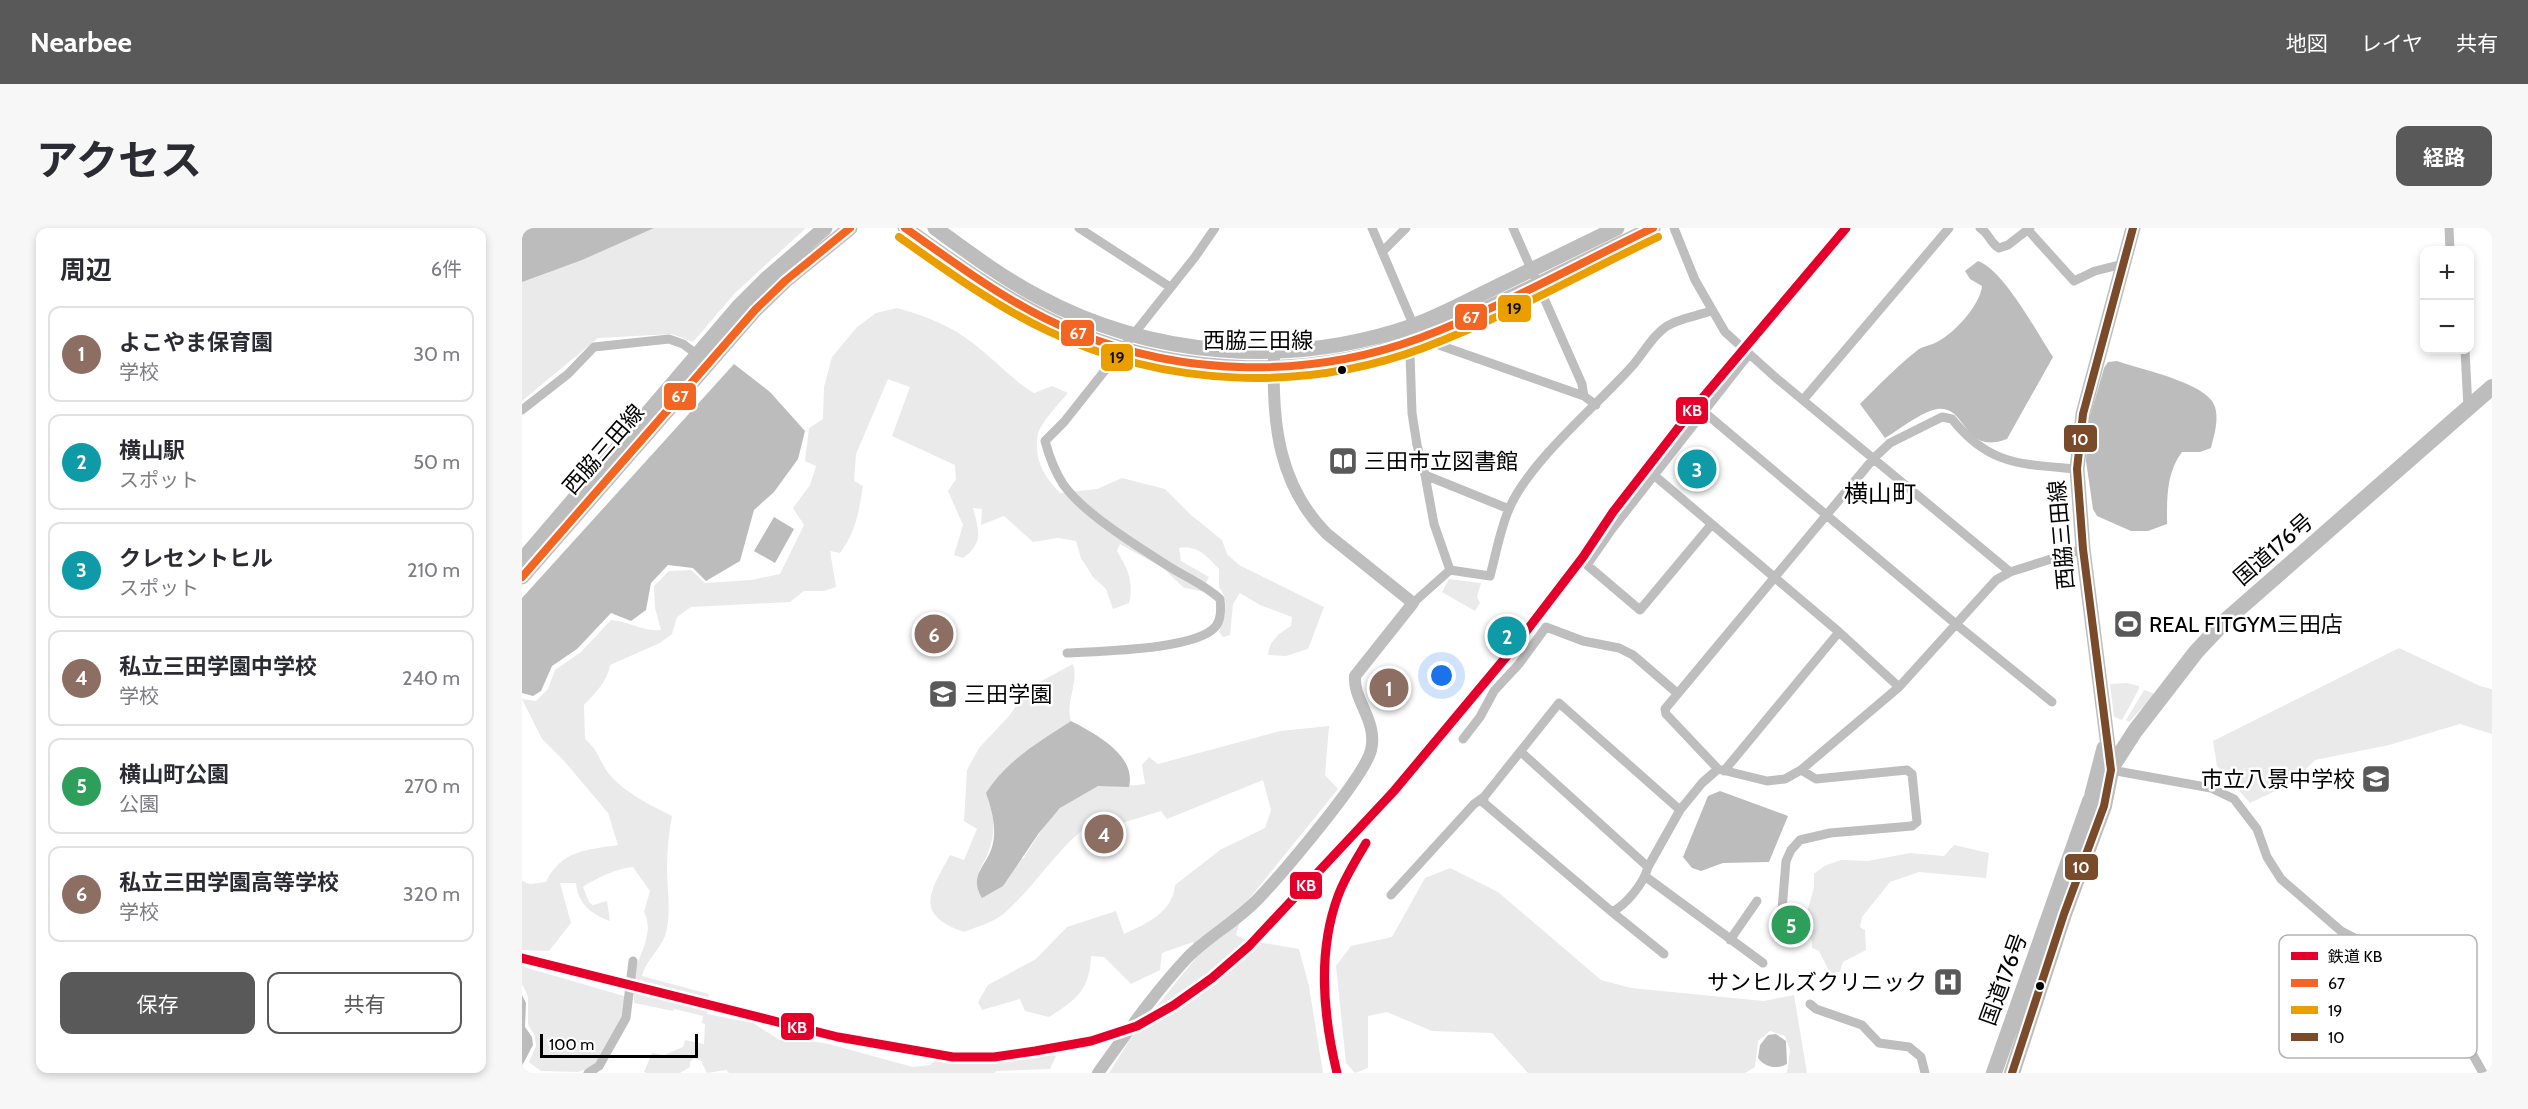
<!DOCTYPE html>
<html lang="ja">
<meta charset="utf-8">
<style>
body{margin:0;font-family:Cabin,"Noto Sans JP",sans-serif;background:#f7f7f7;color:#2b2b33}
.controls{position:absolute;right:18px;top:18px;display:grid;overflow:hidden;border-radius:12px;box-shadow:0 3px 9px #0003}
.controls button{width:54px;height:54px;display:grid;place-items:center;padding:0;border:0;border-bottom:2px solid #e1e1e2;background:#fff;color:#2b2b33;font:30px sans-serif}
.scale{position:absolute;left:18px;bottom:15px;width:158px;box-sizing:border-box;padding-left:6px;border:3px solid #000;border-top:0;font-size:16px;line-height:21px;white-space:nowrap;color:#000;-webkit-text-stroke:4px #fff;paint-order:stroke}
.you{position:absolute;left:920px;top:448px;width:21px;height:21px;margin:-15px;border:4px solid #fff;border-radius:50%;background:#1a73e8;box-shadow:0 0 0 9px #1a73e833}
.badge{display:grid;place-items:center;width:39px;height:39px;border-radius:50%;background:#595959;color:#fff;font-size:20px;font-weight:700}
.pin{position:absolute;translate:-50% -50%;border:3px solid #fff;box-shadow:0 2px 6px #0006}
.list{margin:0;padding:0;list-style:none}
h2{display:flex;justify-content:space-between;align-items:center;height:78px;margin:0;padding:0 24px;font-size:26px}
h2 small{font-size:20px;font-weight:400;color:#7c7c81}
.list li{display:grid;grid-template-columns:39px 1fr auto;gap:18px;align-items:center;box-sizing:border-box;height:96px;margin:0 12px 12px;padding:0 12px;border:2px solid #e1e1e2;border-radius:12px}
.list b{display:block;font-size:22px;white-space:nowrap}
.list p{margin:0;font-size:20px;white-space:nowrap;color:#7c7c81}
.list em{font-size:20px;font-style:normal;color:#7c7c81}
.actions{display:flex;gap:12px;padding:18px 24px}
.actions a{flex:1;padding:14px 0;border:2px solid #595959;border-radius:12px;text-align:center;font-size:21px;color:#595959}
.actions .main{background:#595959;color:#fff}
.map{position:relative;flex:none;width:1970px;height:845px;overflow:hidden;border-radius:12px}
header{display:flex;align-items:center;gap:36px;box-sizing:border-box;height:84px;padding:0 30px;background:#595959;color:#fff}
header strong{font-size:28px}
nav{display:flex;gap:33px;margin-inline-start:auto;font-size:21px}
.intro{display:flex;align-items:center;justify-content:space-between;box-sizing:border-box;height:144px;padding:0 36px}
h1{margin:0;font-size:42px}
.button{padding:15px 27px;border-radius:12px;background:#595959;color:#fff;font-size:21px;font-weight:700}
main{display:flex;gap:36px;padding:0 36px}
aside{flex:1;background:#fff;border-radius:12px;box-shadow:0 3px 9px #0003}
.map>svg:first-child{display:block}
</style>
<header>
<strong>Nearbee</strong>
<nav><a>地図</a><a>レイヤ</a><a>共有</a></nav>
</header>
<div class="intro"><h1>アクセス</h1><a class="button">経路</a></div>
<main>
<aside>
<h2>周辺<small>6件</small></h2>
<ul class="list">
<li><span class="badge" style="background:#8d6e63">1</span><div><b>よこやま保育園</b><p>学校</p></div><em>30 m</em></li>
<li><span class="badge" style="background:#0f9aa8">2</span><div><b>横山駅</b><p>スポット</p></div><em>50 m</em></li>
<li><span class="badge" style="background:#0f9aa8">3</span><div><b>クレセントヒル</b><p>スポット</p></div><em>210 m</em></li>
<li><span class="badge" style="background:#8d6e63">4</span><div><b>私立三田学園中学校</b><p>学校</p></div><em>240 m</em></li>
<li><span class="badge" style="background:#2e9e5b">5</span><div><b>横山町公園</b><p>公園</p></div><em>270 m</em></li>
<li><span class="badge" style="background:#8d6e63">6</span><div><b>私立三田学園高等学校</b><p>学校</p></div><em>320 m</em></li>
</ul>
<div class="actions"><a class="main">保存</a><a>共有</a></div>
</aside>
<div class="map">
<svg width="1970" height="845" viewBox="0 0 1970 845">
<rect width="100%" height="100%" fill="#fff"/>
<path fill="#eaeaea" d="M 0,0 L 284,0 L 213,65 L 171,114 L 150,106 L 76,110 L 0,173 Z
M 375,80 C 403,88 428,97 451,115 C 472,131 489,151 512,165 L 530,158 L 546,165 C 538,174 518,196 516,206 C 511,230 522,249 538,265 L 575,261 L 600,250 L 643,261 L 669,287 L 700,312 L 705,326 L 717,337 L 802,379 L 786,421 L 764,428 L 746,427 C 747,413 757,405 769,398 L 770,389 L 738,377 L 718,365 L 711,376 L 708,407 L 701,409 L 697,404 C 703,389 708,372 697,359 L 697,341 C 685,329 677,317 657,320 L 659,333 L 687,349 L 679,363 L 662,360 L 641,340 L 598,316 L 595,323 C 606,341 612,354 607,375 L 591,381 L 584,361 L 571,349 L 559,330 L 554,313 L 536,310 L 511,314 L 482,288 L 459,297 L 460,281 L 451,280 C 457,303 462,315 441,330 L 432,327 L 441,297 L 426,263 L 434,251 L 433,237 L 370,208 L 388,159 L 366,151 L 334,226 L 332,253 L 341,258 C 337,283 334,304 318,325 L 308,323 L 314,359 L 302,363 L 282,363 L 268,374 L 169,379 L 155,389 L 150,406 L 138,415 L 88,437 C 86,453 73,465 62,477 L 63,511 C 78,524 77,533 87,546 C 103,565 128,577 150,588 C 147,605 145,622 145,639 C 145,661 150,686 143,708 C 137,723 124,732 120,748 L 187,766 L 185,786 L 231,795 L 258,812 L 276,811 L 307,816 L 391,839 L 408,837 L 417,829 L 455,823 L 525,821 L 534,828 L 528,841 L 474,843 L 473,845 L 207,845 L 204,842 L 185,845 L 179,833 L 172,830 L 168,834 L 168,839 L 158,845 L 125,845 L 122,844 L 130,825 L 142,827 L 161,819 L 163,812 L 182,816 L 183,796 L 180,795 L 181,788 L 152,781 L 151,783 L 112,775 C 112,766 111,756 112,747 C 117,726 133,705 122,684 L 128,663 L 111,639 C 96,640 74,650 61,659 L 67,674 L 71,677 L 85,673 L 88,693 C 69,686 56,676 54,655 L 38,655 L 49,695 L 27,723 L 0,722 L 0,653 L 8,656 L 24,654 C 39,622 65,622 96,617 L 86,585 L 43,534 L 20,511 L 0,471 L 14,473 L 26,461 L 33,442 L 59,424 L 89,392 C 107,393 121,404 139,402 L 133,380 L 132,358 L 147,343 L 169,342 L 183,355 L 229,352 L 258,346 L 282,297 L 271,280 L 288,257 L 294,238 L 283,233 L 287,200 L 301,191 L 302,159 L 310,129 L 335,99 L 354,85 Z
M 927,351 L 959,355 L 955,369 L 958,375 L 953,383 L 920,364 Z
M 1877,420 L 1958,458 L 1970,461 L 1970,506 L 1938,496 L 1867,517 L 1793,532 L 1770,555 L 1728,575 L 1695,538 L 1691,513 Z
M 551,436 C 557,456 543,474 549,493 C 518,513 484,533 465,565 C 475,598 474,613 457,643 L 502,630 C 519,602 542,565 577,558 C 592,555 607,559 623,556 L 620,537 L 627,529 L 636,536 L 758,503 L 807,498 L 803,547 L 816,561 L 723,676 L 714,707 L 724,712 L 777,721 L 787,758 L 801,845 L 587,845 L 607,813 L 673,731 L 671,714 L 640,725 L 638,742 L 609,756 L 582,729 L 569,728 C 568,762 554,772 527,789 L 503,783 L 498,771 L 460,782 L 456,774 L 466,757 L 514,731 L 545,699 L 594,683 L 602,706 C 624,696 651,684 653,657 L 698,622 L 743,600 L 749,582 L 741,552 L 645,591 L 639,583 L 587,599 L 580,588 C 539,612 516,657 480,687 C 470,695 454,699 442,704 C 390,686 409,663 428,627 L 442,632 L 455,601 L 442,593 L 445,542 L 457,520 L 487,488 L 508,459 Z
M 1605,455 L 1617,458 L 1617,461 L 1600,492 L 1592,489 L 1588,456 Z
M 1622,462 L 1633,466 L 1607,494 L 1604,492 Z
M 1432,617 L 1467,625 L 1464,650 L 1397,644 L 1368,654 L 1340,689 L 1338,699 L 1343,702 L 1344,722 L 1321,734 L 1318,744 L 1308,745 L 1297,723 L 1290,720 L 1290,713 L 1280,702 L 1292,659 L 1292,646 L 1302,638 L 1319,632 L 1346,633 L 1388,625 L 1422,628 Z
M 928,640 L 976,664 L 1079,752 L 1109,760 L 1242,773 L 1272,767 L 1285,845 L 1265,845 L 1268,822 L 1263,808 L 1248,803 L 1236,813 L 1233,839 L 1223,845 L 1006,845 L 970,805 L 910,803 L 865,784 L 846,788 L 846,840 L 833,845 L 824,835 L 814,738 L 829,718 L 870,709 L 903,650 Z
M 1273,678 L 1281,679 L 1277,695 L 1264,719 L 1254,715 L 1255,699 L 1261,699 L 1263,689 L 1272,686 Z
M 0,724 L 2,739 L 102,768 L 102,787 L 79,832 L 70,839 L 56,844 L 19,843 L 7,834 L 14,818 L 13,808 L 6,797 L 6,768 L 0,756 Z"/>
<path fill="#bcbcbc" d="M 0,0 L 132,0 L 60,32 L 0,54 Z
M 1456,33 C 1482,42 1515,105 1531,129 L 1485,211 C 1438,229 1446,172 1411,182 C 1395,187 1378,201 1363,210 L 1338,176 C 1357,157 1376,137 1397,121 C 1403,118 1409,117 1415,114 C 1433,105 1458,77 1460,58 L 1448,51 L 1443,43 Z
M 1595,133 C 1617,141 1687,155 1693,179 C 1697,193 1692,207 1689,220 L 1678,224 L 1660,224 C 1644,245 1645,271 1645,296 L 1626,303 L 1609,303 L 1575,288 L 1571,281 L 1564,233 L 1566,195 L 1582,140 L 1586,134 Z
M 212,136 L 248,164 L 283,203 L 276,231 L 252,264 L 232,282 L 218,333 L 184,353 L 171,340 L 146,337 L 129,355 L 124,382 L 109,393 L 89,385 L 55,421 L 30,438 L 19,463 L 11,468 L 0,465 L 0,370 Z
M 252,289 L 272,301 L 253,335 L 232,323 Z
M 549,493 C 572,505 615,527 607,559 L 576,558 L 538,580 L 517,605 L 481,658 L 460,670 C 447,649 462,640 469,622 C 476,604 470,582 464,565 C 484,533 518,513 549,493 Z
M 1198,563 L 1266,588 L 1247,634 L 1201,635 L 1179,643 L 1170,640 L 1161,629 L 1186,568 Z
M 0,767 L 4,775 L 3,799 L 10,809 L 11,817 L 0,838 Z
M 1254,806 L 1264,813 L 1265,836 C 1254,842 1243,839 1236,830 L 1238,817 L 1246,807 Z"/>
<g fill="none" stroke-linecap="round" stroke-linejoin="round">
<path stroke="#bebebe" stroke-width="9" d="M 557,0 L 648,59
M 850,0 L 897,110 L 1062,168 L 1074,177
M 991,0 L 1060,156 L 1062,168
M 1152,0 L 1173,52 L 1203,104 L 1253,149 L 1488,344
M 1458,0 C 1467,5 1468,15 1477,20 L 1486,17 L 1508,0
M 1927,0 L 1928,22
M 1506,2 L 1552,53 L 1573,43 L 1601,36
M 860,24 L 884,0
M 897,110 L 888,126 L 890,185 L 895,217 L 903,247 L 987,281
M 1943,122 L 1946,180
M 1281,172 L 1427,0
M 0,182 L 46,146 L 72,119 L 147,111 L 161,116 L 177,128
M 1182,184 L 1435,397 L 1530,474
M 903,247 L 912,296 L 928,342
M 1133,248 L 1317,404 L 1377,459
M 1189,297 L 1118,382 L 1065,337 L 1090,301 L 1227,126
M 891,375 L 928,342 L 968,348 C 974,326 978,302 987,281 C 1008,232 1076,177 1112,136 C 1123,123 1131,107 1145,98 C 1158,90 1175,88 1189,83
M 545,425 C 576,423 676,422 694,398 C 700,390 699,379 698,371 C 682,356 661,348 643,336 C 613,317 560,284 541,256 C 532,242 527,228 523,213 L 542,194 L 673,29 L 693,0
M 1037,475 L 1158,582 L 1126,639 C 1122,655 1105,676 1090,684 L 962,575 L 962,569 Z
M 941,511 L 958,489 L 972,463 L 997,436 L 1024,399 L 1061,413 L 1097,420 L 1111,427 L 1155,465
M 999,524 L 1126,639
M 1196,541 L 1144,486 L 1143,481 L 1352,230 L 1368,215 L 1420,189 L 1430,191 C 1467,238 1500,236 1555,241
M 1589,542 L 1689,560 L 1712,571 L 1735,601 L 1745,629 L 1759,651 L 1819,703 L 1850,719 L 1890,746 L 1932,793 L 1961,845
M 1202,543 L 1317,404
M 1158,582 L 1180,555 L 1196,541 L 1245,553 L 1263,551 L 1279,542 L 1377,459 L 1474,352 L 1488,344 L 1561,321
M 1124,649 L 1241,735
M 869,667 L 952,576 L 962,569
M 1090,684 L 1142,726
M 1259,694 L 1264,633 L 1269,622 L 1278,612 L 1308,605 L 1390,598 L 1395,594 L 1390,546 L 1385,542 L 1294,551 L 1279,542
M 1208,712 L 1235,673
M 1288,776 L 1294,781 L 1340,797 L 1357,815 L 1387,819 L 1399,829 L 1403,845
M 66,845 L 77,838 L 104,790 L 111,733"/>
<path stroke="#bebebe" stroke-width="12" d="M 576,845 C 605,805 632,765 666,729 C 687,708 715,693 736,671 C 758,648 843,549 849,522 C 856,493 831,472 833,448 L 891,375 L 805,306 C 757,258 750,196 752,131"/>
<path stroke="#bdbdbd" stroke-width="15" d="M 383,0 C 437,39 492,78 553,104 C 659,148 790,153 898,110 C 977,78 1054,36 1131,0
M 413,0 C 446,24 479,49 515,68 C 629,130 768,140 890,98 C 918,88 945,73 972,60 C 1013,40 1054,20 1095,0
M 0,332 L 216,79 L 244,51 L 303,0
M 0,349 L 233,82 L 263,53 L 328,0
M 1589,542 L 1561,321 L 1555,241 L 1561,186 L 1611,0
M 1570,566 L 1582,520"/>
<path stroke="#bdbdbd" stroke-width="16" d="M 1472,845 L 1568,573 L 1613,503 L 1674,424 L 1703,393 L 1970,159
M 1490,845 L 1542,686 L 1582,578 L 1588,548"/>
<g stroke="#fff" stroke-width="12">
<path id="bus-1" d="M 383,0 C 437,38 491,79 553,104 C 662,149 787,151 898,110 C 978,80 1054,37 1131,0
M 0,349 L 233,82 L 263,53 L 328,0"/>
</g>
<g stroke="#fff" stroke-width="12">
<path id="bus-2" d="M 377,9 C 425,43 473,78 526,103 C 642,159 781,165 901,120 C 982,90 1058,46 1136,9"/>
</g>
<g stroke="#fff" stroke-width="12">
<path id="bus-3" d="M 1490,845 L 1542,686 L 1582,578 L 1589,542 L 1561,321 L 1555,241 L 1561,186 L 1611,0"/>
</g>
<use href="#bus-1" stroke="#f26522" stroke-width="8"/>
<use href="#bus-2" stroke="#eb9e00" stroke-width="8"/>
<use href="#bus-3" stroke="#7a4b2a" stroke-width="8"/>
<g stroke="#fff" stroke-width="14">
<path id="rail-1" d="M 0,730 L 316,809 L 431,829 L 472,829 L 513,823 L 569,813 L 615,798 L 652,777 L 690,750 L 727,718 L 872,563 L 989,423 L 1061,329 L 1091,284 L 1167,186 L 1324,0
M 815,845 C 801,787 795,725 816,668 C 823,649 834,632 844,615"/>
</g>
<use href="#rail-1" stroke="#e4002b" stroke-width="9"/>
</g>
<defs>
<g id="library-square" transform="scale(1.5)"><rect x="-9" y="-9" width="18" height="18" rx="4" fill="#595959" stroke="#fff"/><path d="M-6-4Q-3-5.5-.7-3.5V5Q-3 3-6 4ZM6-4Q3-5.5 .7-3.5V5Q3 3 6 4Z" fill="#fff"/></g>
<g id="stadium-square" transform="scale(1.5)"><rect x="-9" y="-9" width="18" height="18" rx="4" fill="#595959" stroke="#fff"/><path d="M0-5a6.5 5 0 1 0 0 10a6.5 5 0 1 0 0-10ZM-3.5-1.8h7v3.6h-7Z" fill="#fff"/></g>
<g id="school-square" transform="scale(1.5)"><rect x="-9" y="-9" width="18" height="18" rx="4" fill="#595959" stroke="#fff"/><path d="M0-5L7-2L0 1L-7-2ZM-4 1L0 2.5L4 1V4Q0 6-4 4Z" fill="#fff"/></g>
<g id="hospital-square" transform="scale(1.5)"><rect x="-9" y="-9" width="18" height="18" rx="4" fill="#595959" stroke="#fff"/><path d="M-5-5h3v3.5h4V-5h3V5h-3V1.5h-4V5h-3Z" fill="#fff"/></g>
</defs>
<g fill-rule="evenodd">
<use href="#library-square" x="821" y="233"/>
<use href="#stadium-square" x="1606" y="396"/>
<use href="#school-square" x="421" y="466"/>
<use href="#school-square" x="1854" y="551"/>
<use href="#hospital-square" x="1426" y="754"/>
</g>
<g fill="#000" stroke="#fff" stroke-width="2">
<circle cx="820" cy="142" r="5"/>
<circle cx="1518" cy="758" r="5"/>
</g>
<g text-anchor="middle" stroke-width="5" stroke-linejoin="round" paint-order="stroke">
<g font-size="22" fill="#000" stroke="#fff">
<text x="736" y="120">西脇三田線</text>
<text transform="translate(81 221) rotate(-49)" y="8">西脇三田線</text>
<text transform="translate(1539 307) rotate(-95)" y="8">西脇三田線</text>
<text transform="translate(1751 321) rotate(-41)" y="8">国道176号</text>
<text transform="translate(1481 751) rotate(-70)" y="8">国道176号</text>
</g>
<g font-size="22" fill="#000" stroke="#fff" text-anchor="start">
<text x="842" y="241">三田市立図書館</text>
<text x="1627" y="404">REAL FITGYM三田店</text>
<text x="442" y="474">三田学園</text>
<text x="1833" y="559" text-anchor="end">市立八景中学校</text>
<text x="1405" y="762" text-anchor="end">サンヒルズクリニック</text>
</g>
<g font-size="24" fill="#000" stroke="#fff">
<text x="1358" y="274">横山町</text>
</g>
</g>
<rect x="1757" y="707" width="198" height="123" rx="9" fill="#fff" stroke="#b2b2b2" stroke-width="1.5"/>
<rect x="1769" y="724" width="27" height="8" fill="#e4002b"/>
<rect x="1769" y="751" width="27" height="8" fill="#f26522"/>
<rect x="1769" y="778" width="27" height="8" fill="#eb9e00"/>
<rect x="1769" y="805" width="27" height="8" fill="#7a4b2a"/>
<g font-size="16" fill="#000">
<text x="1806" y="734">鉄道 KB</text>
<text x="1806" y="761">67</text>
<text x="1806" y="788">19</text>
<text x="1806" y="815">10</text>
</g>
<g stroke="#fff" stroke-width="2">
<rect x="975" y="66" width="35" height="29" rx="6" fill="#eb9e00"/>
<rect x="932" y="75" width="34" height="28" rx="6" fill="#f26522"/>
<rect x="538" y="91" width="35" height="28" rx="6" fill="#f26522"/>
<rect x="578" y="115" width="34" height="29" rx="6" fill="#eb9e00"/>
<rect x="141" y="154" width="34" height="29" rx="6" fill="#f26522"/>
<rect x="1153" y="168" width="34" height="29" rx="6" fill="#e4002b"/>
<rect x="1541" y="196" width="35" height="29" rx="6" fill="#7a4b2a"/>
<rect x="1542" y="625" width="35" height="28" rx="6" fill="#7a4b2a"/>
<rect x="767" y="643" width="34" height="29" rx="6" fill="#e4002b"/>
<rect x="258" y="784" width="35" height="29" rx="6" fill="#e4002b"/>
</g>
<g font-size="16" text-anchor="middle" font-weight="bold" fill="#fff">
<text x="949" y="95">67</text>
<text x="556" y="111">67</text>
<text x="158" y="174">67</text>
<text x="1170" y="188">KB</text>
<text x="1558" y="217">10</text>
<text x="1559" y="645">10</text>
<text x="784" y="663">KB</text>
<text x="275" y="805">KB</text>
</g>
<g font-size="16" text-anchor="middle" font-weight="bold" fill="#111">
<text x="992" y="86">19</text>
<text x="595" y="135">19</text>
</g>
</svg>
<div class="controls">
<button>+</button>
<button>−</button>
</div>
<div class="scale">100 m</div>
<div class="you"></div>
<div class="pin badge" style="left:867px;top:460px;background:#8d6e63">1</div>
<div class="pin badge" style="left:985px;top:408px;background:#0f9aa8">2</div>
<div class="pin badge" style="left:1175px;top:241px;background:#0f9aa8">3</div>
<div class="pin badge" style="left:582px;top:606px;background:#8d6e63">4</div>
<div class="pin badge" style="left:1269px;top:697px;background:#2e9e5b">5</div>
<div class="pin badge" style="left:412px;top:406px;background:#8d6e63">6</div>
</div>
</main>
